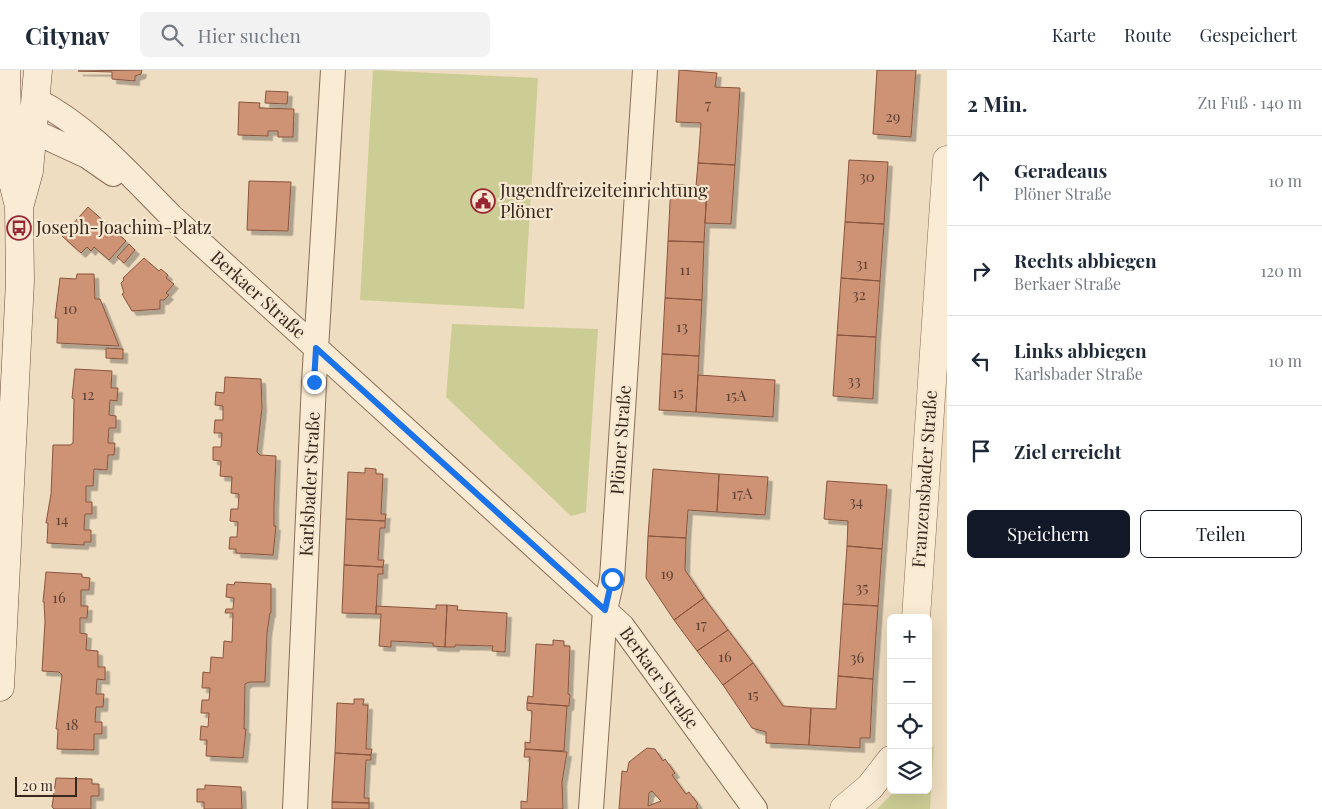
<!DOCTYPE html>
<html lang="de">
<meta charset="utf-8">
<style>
body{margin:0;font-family:"Playfair Display",serif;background:#f2f2f3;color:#1f2937}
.controls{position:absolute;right:15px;bottom:15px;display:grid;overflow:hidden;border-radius:8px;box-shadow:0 5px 20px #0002}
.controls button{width:45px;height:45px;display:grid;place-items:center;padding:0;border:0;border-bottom:1px solid #e0e1e3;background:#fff;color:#1f2937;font:25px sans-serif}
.scale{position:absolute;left:15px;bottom:12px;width:62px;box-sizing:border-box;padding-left:5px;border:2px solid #38271d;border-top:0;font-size:14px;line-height:18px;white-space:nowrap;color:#38271d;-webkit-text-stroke:4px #f6e8d0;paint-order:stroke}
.stop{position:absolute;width:15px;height:15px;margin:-11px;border:4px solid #1a73e8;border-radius:50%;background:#fff}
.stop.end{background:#1a73e8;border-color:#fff;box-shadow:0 1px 5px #0008}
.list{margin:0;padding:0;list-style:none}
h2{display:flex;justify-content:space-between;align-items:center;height:65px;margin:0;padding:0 20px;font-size:21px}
h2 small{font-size:16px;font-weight:400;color:#747a83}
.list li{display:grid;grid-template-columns:32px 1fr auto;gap:15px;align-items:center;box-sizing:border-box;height:90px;padding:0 20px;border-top:1px solid #e0e1e3}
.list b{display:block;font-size:19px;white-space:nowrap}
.list p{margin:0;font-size:16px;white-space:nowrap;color:#747a83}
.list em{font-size:16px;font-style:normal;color:#747a83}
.actions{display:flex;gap:10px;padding:15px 20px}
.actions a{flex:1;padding:11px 0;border:1px solid #111827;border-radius:8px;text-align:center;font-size:18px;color:#111827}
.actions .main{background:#111827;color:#fff}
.icon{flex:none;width:28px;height:28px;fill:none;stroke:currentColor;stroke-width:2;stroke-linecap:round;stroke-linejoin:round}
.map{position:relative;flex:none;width:947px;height:739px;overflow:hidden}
header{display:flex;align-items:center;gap:30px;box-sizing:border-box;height:70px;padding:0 25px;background:#fff;border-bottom:1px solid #e0e1e3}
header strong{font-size:24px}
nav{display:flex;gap:28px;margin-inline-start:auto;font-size:18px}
.search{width:350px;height:45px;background:#f2f2f3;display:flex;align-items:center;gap:12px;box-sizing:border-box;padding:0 18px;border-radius:8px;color:#747a83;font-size:19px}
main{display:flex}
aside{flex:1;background:#fff}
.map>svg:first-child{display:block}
</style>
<header>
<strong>Citynav</strong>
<div class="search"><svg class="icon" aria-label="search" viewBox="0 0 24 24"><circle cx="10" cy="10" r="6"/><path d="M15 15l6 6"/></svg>Hier suchen</div>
<nav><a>Karte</a><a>Route</a><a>Gespeichert</a></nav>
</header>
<main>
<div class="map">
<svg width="947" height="739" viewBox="0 0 947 739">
<defs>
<filter id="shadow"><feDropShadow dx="4.5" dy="4.5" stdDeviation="0" flood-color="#0004"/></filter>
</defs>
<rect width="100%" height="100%" fill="#efddc1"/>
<path fill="#cccd94" d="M 373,0 L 538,8 L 524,239 L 360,230 Z
M 452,254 L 598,259 L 586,442 L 571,446 L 446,327 Z
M 934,675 L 930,739 L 877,739 L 896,720 L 928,720 L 928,682 Z"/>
<path fill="#ce9275" stroke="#89543d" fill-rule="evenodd" filter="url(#shadow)" d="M 142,0 L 141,4 L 135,6 L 135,11 L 112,9 L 112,2 L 78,1 Z
M 679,0 L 717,3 L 715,17 L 740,18 L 735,95 L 698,93 L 701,53 L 676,52 Z
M 877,0 L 916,0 L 911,67 L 873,64 Z
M 266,21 L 288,22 L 287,34 L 265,33 Z
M 239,32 L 260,33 L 259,38 L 294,39 L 293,67 L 278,67 L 278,61 L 268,61 L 268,66 L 238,65 Z
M 849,90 L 888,92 L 884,154 L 845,152 Z
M 698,93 L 735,95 L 731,154 L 705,153 L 707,117 L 696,116 Z
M 249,111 L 291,112 L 288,161 L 247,160 Z
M 671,114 L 707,117 L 704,172 L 668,171 Z
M 88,137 L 126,171 L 109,190 L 94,177 L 91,181 L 87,177 L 81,183 L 62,166 Z
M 845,152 L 884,154 L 880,211 L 841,208 Z
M 668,171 L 704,172 L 702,230 L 665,228 Z
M 129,174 L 135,180 L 124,193 L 117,187 Z
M 144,188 L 159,201 L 161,199 L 168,205 L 166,208 L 174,214 L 166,223 L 169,225 L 164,230 L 160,230 L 160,239 L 132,241 L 122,224 L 124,223 L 121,213 L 124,210 L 123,208 Z
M 77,204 L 94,204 L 95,229 L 100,229 L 119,276 L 57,273 L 58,248 L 55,248 L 60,208 L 76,209 Z
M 841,208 L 880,211 L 876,267 L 837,265 Z
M 665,228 L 702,230 L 699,286 L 662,284 Z
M 837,265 L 876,267 L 873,329 L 833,326 Z
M 106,278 L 123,279 L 123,289 L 106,288 Z
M 662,284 L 699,286 L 696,342 L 659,340 Z
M 75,299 L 112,301 L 111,318 L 118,318 L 117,331 L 110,330 L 109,345 L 116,346 L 116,358 L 109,358 L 108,373 L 115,373 L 114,385 L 108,385 L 107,400 L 94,399 L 93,416 L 86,416 L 86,432 L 92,432 L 92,444 L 85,444 L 84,460 L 91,460 L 91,472 L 84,472 L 84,475 L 47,473 L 48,453 L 46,453 L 51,424 L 53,375 L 70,375 L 73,373 L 74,329 L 72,328 Z
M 698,305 L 775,310 L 773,347 L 696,342 Z
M 225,307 L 261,309 L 262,338 L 257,382 L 260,385 L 276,386 L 274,436 L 274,456 L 276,456 L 273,485 L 236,483 L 236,479 L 229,479 L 230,467 L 237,467 L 238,452 L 230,451 L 231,439 L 238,439 L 239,424 L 231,423 L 232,407 L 220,406 L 221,391 L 213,390 L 213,377 L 221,377 L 222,363 L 214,363 L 215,350 L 223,350 L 223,336 L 215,335 L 216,322 L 224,323 Z
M 365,398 L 376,399 L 376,404 L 383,404 L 381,444 L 386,444 L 385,451 L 346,449 L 348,402 L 365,403 Z
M 653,399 L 719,404 L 717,442 L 688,440 L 686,468 L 648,466 Z
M 719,404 L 768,407 L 765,445 L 717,442 Z
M 827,411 L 887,415 L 882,479 L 847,476 L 848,451 L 824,449 Z
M 346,449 L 385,451 L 385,458 L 380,458 L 378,490 L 384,490 L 383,497 L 344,495 Z
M 648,466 L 686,468 L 685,500 L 704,528 L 674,550 L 646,508 Z
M 847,476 L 882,479 L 878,536 L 843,534 Z
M 344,495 L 383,497 L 383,504 L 378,504 L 376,544 L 342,543 Z
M 46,502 L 82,504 L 82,507 L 90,508 L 89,520 L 81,520 L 81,536 L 88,536 L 87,548 L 80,548 L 80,563 L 87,564 L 86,580 L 98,581 L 98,597 L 105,597 L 105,610 L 97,609 L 96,624 L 104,624 L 103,637 L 96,637 L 95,652 L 102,652 L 102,664 L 94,664 L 94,680 L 57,679 L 58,659 L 56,659 L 62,605 L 59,602 L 42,601 L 45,552 L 44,532 L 43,532 Z
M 235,512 L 271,514 L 271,543 L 270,543 L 267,563 L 265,612 L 249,612 L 245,614 L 244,659 L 246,659 L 243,688 L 206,686 L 207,670 L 200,670 L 201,656 L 208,657 L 209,643 L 201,643 L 202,630 L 209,630 L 210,618 L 202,618 L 203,602 L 210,603 L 211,587 L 223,588 L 224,571 L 232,572 L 233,543 L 225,543 L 226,539 L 233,539 L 234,528 L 226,527 L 227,514 L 234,515 Z
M 704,528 L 728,560 L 697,581 L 674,550 Z
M 843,534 L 878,536 L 873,609 L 838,606 Z
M 436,535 L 447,535 L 445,577 L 433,576 L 433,573 L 391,571 L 391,577 L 379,576 L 381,544 L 376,544 L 376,536 L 436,539 Z
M 447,535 L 458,536 L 457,540 L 507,543 L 505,582 L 492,581 L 493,576 L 455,575 L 455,577 L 445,577 Z
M 728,560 L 753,593 L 723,615 L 697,581 Z
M 553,570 L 564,571 L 564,576 L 570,576 L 568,624 L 570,625 L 569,636 L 527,633 L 528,626 L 533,627 L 536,574 L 553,575 Z
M 753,593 L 783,636 L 811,638 L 809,675 L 766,673 L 766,662 L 752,658 L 723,615 Z
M 838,606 L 873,609 L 870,668 L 860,668 L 860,678 L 809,675 L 811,638 L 836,639 Z
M 354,629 L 364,629 L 363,635 L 368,635 L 366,679 L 372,679 L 371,685 L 335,683 L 337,633 L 354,634 Z
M 527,633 L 567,636 L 564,681 L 525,679 L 525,672 L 530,673 L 532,641 L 527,640 Z
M 647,678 L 655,679 L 663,691 L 665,689 L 675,703 L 672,705 L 686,724 L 689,722 L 698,734 L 696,736 L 698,739 L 619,739 L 622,701 L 627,702 L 629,692 ZM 652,721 L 661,731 L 648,736 L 649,723 Z
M 525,679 L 567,682 L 562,712 L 563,739 L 521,739 L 521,731 L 527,732 L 530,687 L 524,687 Z
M 335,683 L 371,685 L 371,690 L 366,690 L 364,728 L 369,728 L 369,733 L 332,732 Z
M 56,708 L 92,709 L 92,714 L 99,714 L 99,726 L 91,726 L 91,739 L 54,739 L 52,737 Z
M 205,715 L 241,717 L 242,739 L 204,739 L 204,732 L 197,732 L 197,719 L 205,719 Z
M 332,732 L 369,733 L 369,739 L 332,739 Z"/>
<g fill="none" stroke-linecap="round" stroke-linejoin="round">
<g stroke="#896d58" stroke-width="26">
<path id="minor" d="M 36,30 C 89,57 129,104 171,146 L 622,556 L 755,739
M 33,61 L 87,86 L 113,104
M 295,739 L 314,312 L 333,0
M 591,739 L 605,540 L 612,509 L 645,0"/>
</g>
<g stroke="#896d58" stroke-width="29">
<path id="tertiary" d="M 916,548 L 947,90
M 844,739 L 870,717 L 891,690"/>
</g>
<g stroke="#6a4e3b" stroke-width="29">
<path id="secondary" d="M 6,0 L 8,92 L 19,136
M 0,617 L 20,211 L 19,137 L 29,101 L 38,0"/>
</g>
<use href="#minor" stroke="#faebd4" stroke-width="24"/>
<use href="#tertiary" stroke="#faebd4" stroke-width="28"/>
<use href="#secondary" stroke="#faebd4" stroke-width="28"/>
</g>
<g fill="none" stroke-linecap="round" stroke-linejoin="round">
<path stroke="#1a73e8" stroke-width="6" d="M 314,312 L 316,278 L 605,540 L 612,509"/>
</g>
<defs>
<g id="civic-ring" transform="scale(1.25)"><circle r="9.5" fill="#f6e8d0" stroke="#992632" stroke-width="1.5"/><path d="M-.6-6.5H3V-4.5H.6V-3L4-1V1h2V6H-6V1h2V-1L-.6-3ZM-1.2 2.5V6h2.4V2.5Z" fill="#992632"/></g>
<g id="bus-ring" transform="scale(1.25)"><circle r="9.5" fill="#f6e8d0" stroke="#992632" stroke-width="1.5"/><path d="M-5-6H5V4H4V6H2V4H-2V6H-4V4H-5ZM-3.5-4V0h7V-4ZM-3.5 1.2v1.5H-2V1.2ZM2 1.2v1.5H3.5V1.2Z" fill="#992632"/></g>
</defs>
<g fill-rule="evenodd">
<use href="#civic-ring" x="483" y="131"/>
<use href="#bus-ring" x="19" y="158"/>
</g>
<g text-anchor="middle" stroke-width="4.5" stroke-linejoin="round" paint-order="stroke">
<g font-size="15" fill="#5e4233">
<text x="708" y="40">7</text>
<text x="893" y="52">29</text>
<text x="867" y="112">30</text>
<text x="862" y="199">31</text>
<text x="685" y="205">11</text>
<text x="859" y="230">32</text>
<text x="70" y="244">10</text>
<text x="682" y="262">13</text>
<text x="854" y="316">33</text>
<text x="678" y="328">15</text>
<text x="88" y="330">12</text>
<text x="736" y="331">15A</text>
<text x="742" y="429">17A</text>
<text x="856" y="437">34</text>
<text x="62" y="455">14</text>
<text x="667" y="509">19</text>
<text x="862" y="523">35</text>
<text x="59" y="533">16</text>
<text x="701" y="560">17</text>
<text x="725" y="592">16</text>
<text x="857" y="593">36</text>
<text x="753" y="630">15</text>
<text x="72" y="660">18</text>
</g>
<g font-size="18" fill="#38271d" stroke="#f6e8d0" text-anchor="start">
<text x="500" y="127">Jugendfreizeiteinrichtung<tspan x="500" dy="21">Plöner</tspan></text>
<text x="36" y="164">Joseph-Joachim-Platz</text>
</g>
<g font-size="18" fill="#38271d" stroke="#f6e8d0">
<text transform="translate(258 225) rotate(42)" y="6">Berkaer Straße</text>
<text transform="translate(621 370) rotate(-86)" y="6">Plöner Straße</text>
<text transform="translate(925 409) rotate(-86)" y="6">Franzensbader Straße</text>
<text transform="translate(310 414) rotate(-87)" y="6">Karlsbader Straße</text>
<text transform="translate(659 608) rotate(54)" y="6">Berkaer Straße</text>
</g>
</g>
</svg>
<div class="controls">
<button>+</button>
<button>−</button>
<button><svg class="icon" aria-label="locate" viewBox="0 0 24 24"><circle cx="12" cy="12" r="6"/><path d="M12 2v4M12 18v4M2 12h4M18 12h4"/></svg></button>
<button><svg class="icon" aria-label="layers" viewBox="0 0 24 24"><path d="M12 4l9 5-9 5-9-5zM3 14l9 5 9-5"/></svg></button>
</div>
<div class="scale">20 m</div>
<div class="stop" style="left:612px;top:509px"></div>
<div class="stop end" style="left:314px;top:312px"></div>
</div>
<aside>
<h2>2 Min.<small>Zu Fuß · 140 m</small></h2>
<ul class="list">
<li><svg class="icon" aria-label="ahead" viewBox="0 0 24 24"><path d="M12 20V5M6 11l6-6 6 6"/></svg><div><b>Geradeaus</b><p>Plöner Straße</p></div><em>10 m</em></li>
<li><svg class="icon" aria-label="right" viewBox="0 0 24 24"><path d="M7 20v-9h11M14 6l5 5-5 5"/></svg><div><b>Rechts abbiegen</b><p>Berkaer Straße</p></div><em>120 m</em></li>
<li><svg class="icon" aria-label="left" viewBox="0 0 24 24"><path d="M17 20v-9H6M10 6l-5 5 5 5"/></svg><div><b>Links abbiegen</b><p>Karlsbader Straße</p></div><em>10 m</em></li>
<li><svg class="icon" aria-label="arrive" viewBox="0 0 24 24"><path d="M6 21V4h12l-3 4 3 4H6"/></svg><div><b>Ziel erreicht</b></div></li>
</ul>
<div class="actions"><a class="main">Speichern</a><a>Teilen</a></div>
</aside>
</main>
